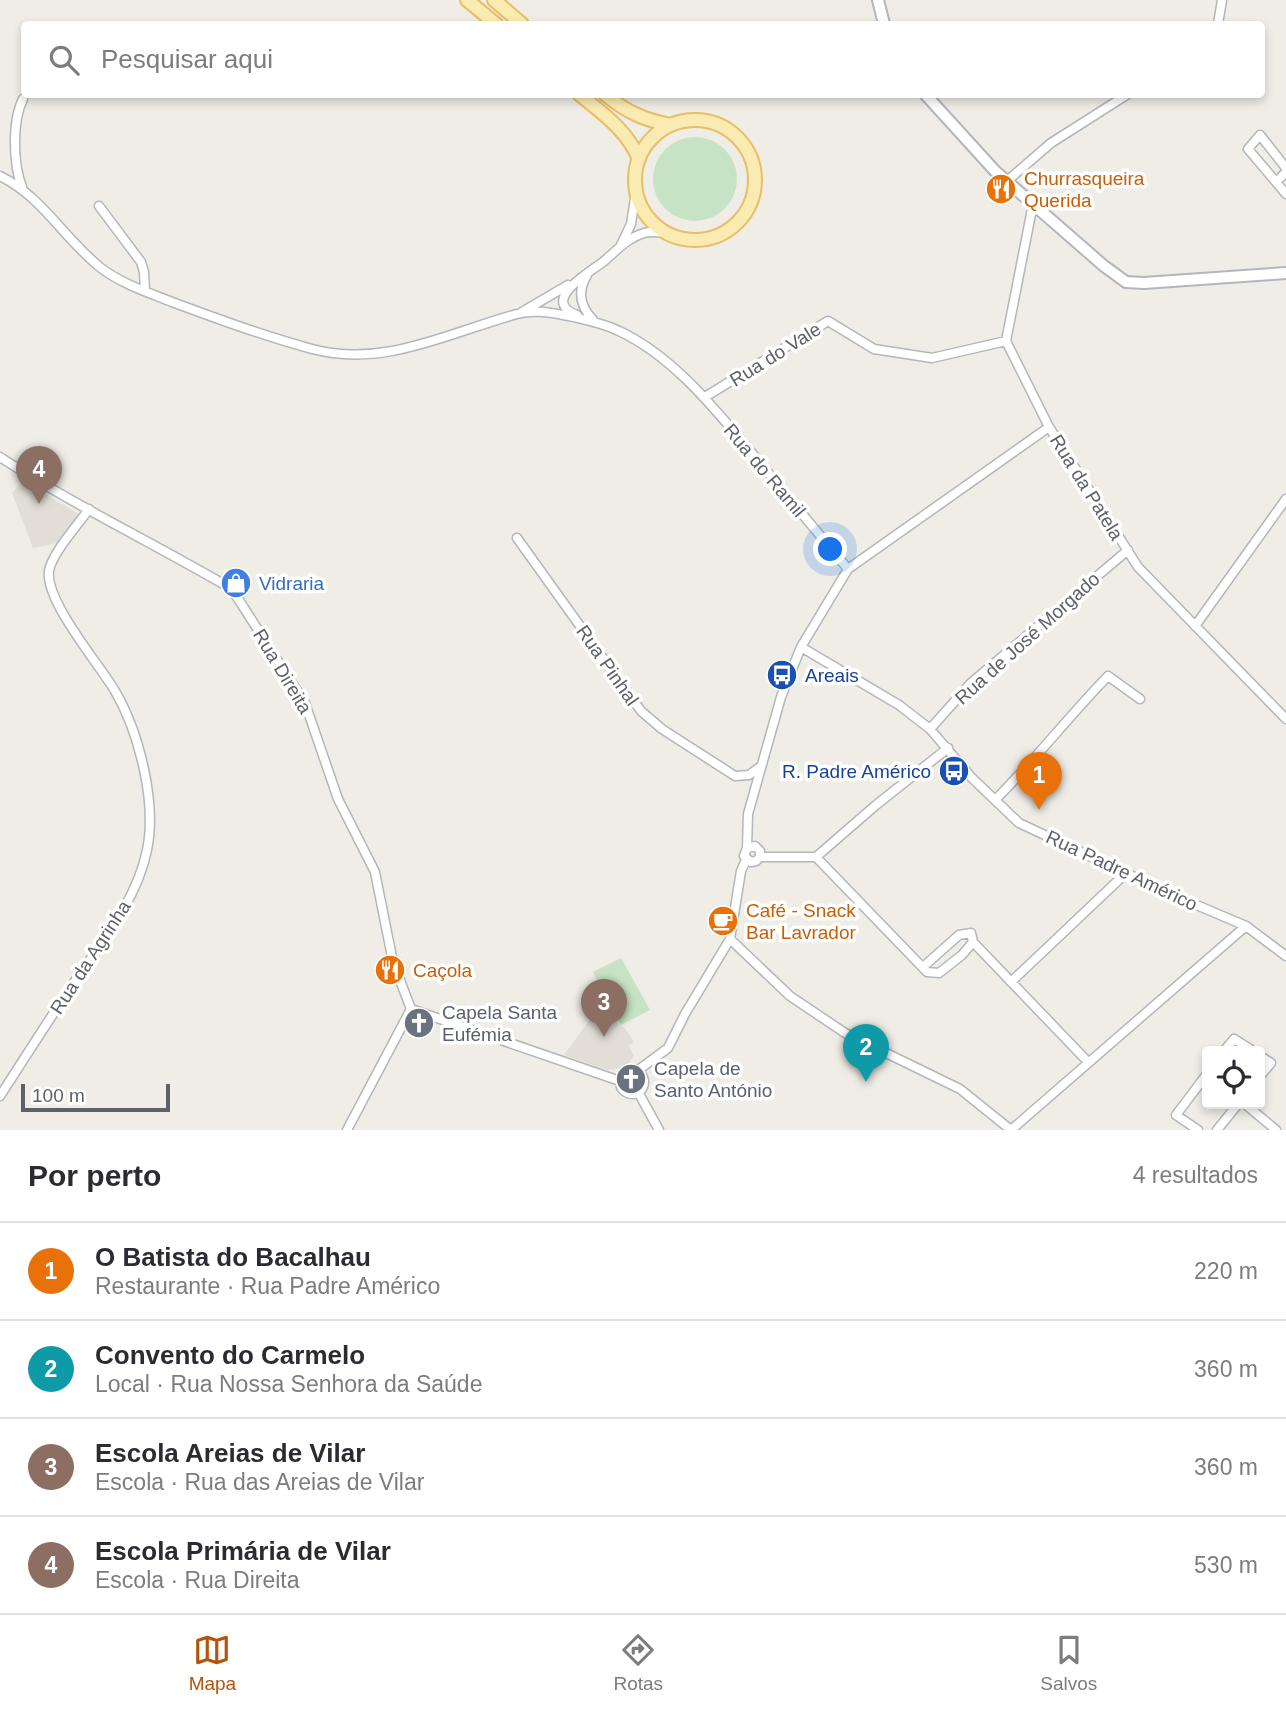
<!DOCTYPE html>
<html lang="pt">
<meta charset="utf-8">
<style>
body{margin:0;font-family:Helvetica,sans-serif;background:#f2f2f3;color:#2b2b33}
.controls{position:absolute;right:21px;bottom:21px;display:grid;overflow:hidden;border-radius:7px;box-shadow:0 4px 10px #0003}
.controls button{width:63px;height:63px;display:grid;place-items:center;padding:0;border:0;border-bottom:2px solid #e1e1e2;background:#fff;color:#2b2b33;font:35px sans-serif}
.scale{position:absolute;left:21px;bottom:18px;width:149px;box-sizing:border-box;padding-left:7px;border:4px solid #5e6165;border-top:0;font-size:19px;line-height:24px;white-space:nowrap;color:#5e6165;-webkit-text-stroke:5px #fff;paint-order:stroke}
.you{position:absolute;left:831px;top:550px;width:24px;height:24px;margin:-18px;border:5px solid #fff;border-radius:50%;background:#1a73e8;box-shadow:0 0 0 10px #1a73e833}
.badge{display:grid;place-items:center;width:46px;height:46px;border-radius:50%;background:#b45309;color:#fff;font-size:23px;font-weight:700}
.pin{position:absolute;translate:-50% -58px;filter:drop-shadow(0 2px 4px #0008)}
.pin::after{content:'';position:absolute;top:37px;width:24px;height:21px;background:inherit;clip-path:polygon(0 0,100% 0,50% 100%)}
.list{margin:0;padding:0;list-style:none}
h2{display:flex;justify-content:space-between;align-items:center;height:91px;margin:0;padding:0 28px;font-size:30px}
h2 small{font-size:23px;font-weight:400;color:#7c7c81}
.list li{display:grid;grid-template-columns:46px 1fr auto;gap:21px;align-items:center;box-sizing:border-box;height:98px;padding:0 28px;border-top:2px solid #e1e1e2}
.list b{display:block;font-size:26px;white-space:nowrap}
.list p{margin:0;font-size:23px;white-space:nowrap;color:#7c7c81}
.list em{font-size:23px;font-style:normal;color:#7c7c81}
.icon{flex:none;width:38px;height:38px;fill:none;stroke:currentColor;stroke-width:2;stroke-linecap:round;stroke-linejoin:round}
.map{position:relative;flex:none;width:1286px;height:1130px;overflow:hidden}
.search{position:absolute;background:#fff;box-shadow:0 4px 10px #0003;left:21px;right:21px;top:21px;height:77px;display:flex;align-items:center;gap:18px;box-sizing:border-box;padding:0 24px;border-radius:7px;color:#7c7c81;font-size:26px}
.sheet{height:483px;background:#fff}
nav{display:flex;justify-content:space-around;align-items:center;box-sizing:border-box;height:98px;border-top:2px solid #e1e1e2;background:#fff;font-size:19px;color:#7c7c81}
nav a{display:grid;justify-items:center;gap:4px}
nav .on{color:#b45309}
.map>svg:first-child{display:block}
</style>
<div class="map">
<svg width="1286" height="1130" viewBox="0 0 1286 1130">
<rect width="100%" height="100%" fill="#efede6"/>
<path fill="#e2ded7" d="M 23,481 L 79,514 L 62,542 L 33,548 L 12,493 Z
M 596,1011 L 625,1028 L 634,1042 L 629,1046 L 634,1056 L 625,1068 L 607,1070 L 564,1055 Z"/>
<path fill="#c6e4c5" d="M653 179a42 42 0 1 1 84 0a42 42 0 1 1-84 0Z
M 621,958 L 650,1010 L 621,1025 L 593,972 Z"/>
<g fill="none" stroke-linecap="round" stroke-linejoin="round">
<g stroke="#b3b6ba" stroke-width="11">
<path id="minor" d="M 1218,24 L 1222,0
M 1286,168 L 1260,135 L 1248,149 L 1276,182 L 1286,172
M 0,176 C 42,196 65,240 101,268 C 122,284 147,292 172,302 C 218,319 264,336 312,349 C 385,368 447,333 517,314 C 534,309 552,313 569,316 C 586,320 603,323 619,331 C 675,357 718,413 757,459 C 787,496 818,533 848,569 L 801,647 L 781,697 L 748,814 L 747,848 L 744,856 L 751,862 L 756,861 L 760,857 L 760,851 L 755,846 L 747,848
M 1007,181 L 1051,143 L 1128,94
M 1276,182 L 1286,194
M 22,187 C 13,164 12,121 23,99
M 1033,204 L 1006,341 L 1049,427 L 1138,567 L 1286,719
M 99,206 L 141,262 L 144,272 L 145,291
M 621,245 L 631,224 L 636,192
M 587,275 C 577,292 580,306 593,320
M 522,312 L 568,285
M 577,315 C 539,301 590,272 603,262 C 616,251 627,238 644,233 C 651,231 658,232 666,233
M 705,397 L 828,321 L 874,349 L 932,358 L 1006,341
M 0,457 C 72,504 151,542 225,585 L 235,594 L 305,703 L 338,799 L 375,872 L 393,962 L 411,1009
M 517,538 L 641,711 L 662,729 L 735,776 L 749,775 L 760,767
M 848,569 L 1049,427
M 1195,626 L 1286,499
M 801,647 L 899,705 L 930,729 L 972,778 L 1019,823 L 1173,895 L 1246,926 L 1286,956
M 930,729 L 971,683 L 1128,550
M 995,800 C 1035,760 1069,716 1108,676 L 1140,699
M 760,857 L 816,857 L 876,805 L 948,748
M 816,857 L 927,972 L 939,973 L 962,955 L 973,942 L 1088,1062
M 730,939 L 790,996 L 845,1033 L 960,1089 L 1011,1130
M 923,967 L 959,935 L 971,933 L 973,942
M 1011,982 L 1126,873
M 411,1009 L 620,1081
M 1224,1051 L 1234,1039 L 1253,1051
M 1260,1056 L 1271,1063 L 1260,1076
M620 1082a12 12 0 1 1 24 0a12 12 0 1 1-24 0Z
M 637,1071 L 668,1048 L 685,1014 L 730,939 L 741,871 L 746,860
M 638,1092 L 659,1130
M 0,1096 C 24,1059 48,1021 73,984 C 101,943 137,900 147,850 C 157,803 139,732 115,691 C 99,664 45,601 49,571 C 52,553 78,525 89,509
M 1245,1104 L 1276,1130
M 347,1130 L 411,1009
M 1011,1130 L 1246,926
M 1198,1130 L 1176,1115 L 1207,1074
M 1217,1130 L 1238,1104"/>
</g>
<g stroke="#b3b6ba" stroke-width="14">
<path id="tertiary" d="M 878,0 L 884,24
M 925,94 L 995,171 L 1104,266 L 1126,282 L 1144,283 L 1286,273"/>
</g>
<g stroke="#e8be66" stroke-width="16">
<path id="primary" d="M 467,0 L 496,24
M 494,0 L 522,24
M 579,94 C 603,114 626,129 639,159
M 605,94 C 626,112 644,120 671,125
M635 180a60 60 0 1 1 120 0a60 60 0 1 1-120 0Z"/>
</g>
<use href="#minor" stroke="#fff" stroke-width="8"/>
<use href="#tertiary" stroke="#fff" stroke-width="10"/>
<use href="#primary" stroke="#f9ebb1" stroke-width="12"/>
</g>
<defs>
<g id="restaurant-disc" transform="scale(1.575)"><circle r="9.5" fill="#e8710a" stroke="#fff"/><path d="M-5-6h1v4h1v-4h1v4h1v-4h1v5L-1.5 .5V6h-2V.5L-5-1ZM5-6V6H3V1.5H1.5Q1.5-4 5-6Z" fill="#fff"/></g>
<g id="shop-disc" transform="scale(1.575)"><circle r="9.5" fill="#3f7fe0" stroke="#fff"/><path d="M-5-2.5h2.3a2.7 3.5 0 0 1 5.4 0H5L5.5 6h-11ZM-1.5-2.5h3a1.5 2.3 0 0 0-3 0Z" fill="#fff"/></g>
<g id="bus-disc" transform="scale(1.575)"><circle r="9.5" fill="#1a4fb4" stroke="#fff"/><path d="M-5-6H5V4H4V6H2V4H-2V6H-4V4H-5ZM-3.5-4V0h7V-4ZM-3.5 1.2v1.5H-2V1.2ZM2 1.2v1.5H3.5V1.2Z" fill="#fff"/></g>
<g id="cafe-disc" transform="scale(1.575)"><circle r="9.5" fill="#e8710a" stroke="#fff"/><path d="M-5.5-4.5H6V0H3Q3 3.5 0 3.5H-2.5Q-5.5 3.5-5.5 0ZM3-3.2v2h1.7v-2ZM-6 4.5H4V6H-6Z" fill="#fff"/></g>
<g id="church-disc" transform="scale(1.575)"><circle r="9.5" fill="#6b7280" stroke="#fff"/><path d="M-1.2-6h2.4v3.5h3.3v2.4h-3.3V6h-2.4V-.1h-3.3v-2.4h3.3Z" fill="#fff"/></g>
</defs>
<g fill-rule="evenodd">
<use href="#restaurant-disc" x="1001" y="189"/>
<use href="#shop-disc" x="236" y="583"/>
<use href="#bus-disc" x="782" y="675"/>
<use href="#bus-disc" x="954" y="771"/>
<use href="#cafe-disc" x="723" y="921"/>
<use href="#restaurant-disc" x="390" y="970"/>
<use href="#church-disc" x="419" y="1023"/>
<use href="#church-disc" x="631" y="1079"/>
</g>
<g text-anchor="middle" stroke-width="7" stroke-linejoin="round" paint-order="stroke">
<g font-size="19" fill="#c56008" stroke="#fff" text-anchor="start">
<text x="1024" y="185">Churrasqueira<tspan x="1024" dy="22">Querida</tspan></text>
<text x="746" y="917">Café - Snack<tspan x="746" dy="22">Bar Lavrador</tspan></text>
<text x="413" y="977">Caçola</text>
</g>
<g font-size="19" fill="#5e6165" stroke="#fff">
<text transform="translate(775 354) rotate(-32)" y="7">Rua do Vale</text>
<text transform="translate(765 470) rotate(50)" y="7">Rua do Ramil</text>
<text transform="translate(1087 487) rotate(58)" y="7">Rua da Patela</text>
<text transform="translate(1027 638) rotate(-42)" y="7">Rua de José Morgado</text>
<text transform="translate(608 665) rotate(55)" y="7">Rua Pinhal</text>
<text transform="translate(283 671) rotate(59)" y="7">Rua Direita</text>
<text transform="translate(1122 870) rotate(25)" y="7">Rua Padre Américo</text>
<text transform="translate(90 957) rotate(-57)" y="7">Rua da Agrinha</text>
</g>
<g font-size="19" fill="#366cbe" stroke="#fff" text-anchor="start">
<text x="259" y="590">Vidraria</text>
</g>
<g font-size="19" fill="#164399" stroke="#fff" text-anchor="start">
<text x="805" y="682">Areais</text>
<text x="931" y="778" text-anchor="end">R. Padre Américo</text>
</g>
<g font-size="19" fill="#5b616d" stroke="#fff" text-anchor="start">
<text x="442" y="1019">Capela Santa<tspan x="442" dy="22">Eufémia</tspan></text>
<text x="654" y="1075">Capela de<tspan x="654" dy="22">Santo António</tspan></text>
</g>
</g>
</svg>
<div class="controls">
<button><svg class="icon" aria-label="locate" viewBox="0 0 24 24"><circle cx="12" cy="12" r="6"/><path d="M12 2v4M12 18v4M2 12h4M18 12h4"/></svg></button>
</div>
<div class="scale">100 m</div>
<div class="you"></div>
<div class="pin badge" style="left:1039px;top:810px;background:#e8710a">1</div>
<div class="pin badge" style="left:866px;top:1082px;background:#0f9aa8">2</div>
<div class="pin badge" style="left:604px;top:1037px;background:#8d6e63">3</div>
<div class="pin badge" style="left:39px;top:504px;background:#8d6e63">4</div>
<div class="search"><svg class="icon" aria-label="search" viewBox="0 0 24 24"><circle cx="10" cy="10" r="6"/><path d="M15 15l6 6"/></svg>Pesquisar aqui</div>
</div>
<section class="sheet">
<h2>Por perto<small>4 resultados</small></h2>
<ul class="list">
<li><span class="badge" style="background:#e8710a">1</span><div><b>O Batista do Bacalhau</b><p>Restaurante · Rua Padre Américo</p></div><em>220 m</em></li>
<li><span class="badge" style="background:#0f9aa8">2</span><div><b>Convento do Carmelo</b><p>Local · Rua Nossa Senhora da Saúde</p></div><em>360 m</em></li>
<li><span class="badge" style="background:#8d6e63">3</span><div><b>Escola Areias de Vilar</b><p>Escola · Rua das Areias de Vilar</p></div><em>360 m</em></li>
<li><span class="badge" style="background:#8d6e63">4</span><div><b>Escola Primária de Vilar</b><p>Escola · Rua Direita</p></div><em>530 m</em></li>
</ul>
</section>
<nav>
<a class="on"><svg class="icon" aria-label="map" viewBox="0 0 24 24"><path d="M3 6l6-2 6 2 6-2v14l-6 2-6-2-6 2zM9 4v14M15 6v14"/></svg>Mapa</a>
<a><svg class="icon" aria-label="directions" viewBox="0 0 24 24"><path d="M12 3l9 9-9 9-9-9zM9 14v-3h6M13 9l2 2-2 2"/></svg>Rotas</a>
<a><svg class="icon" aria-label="saved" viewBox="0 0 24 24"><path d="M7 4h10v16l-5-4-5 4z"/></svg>Salvos</a>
</nav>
